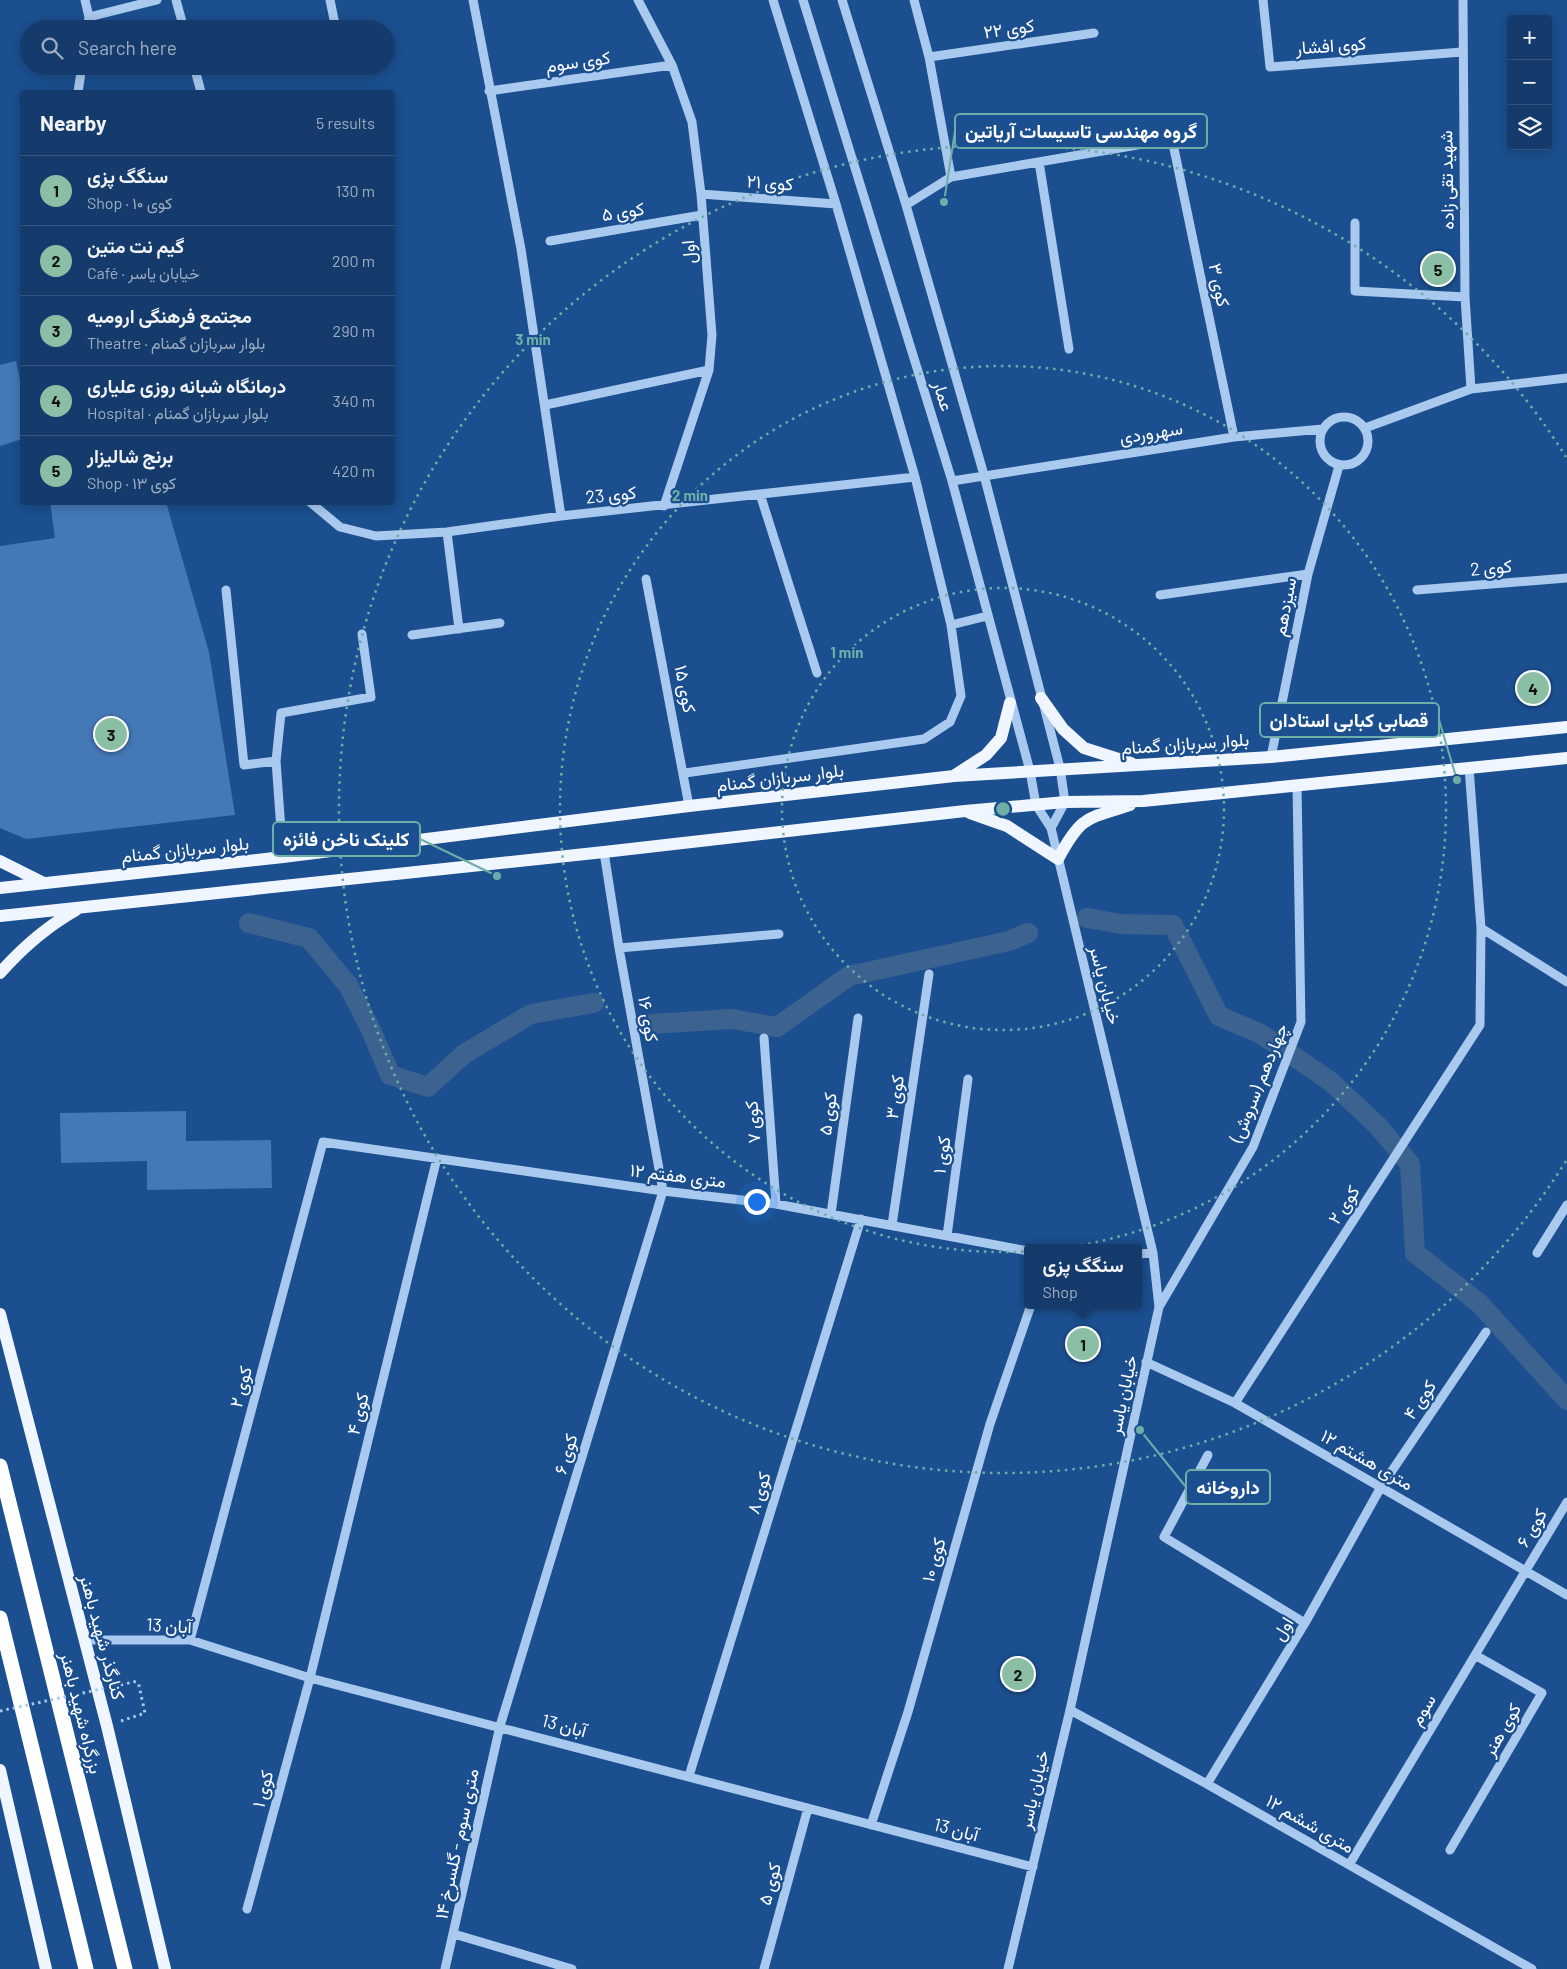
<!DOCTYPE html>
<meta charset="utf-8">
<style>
body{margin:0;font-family:Barlow,Vazirmatn,sans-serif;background:#1d4271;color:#f1f3f6}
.controls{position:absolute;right:15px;top:15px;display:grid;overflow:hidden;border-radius:5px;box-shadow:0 2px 12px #0003}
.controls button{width:45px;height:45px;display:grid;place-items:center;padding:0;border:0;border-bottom:1px solid #33557e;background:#143b6b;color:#f1f3f6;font:25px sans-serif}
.you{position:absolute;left:756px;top:1201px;width:18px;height:18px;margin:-12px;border:4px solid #fff;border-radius:50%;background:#1a73e8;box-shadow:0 0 0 8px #1a73e833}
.badge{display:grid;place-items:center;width:32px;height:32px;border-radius:50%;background:#8abfa5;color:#111;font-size:16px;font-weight:700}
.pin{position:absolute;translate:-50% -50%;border:2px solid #fff;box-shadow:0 1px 5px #0006}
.popup{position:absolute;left:1024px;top:1244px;width:118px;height:65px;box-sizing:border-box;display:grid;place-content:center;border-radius:5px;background:#143b6b;filter:drop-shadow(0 1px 4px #0005);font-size:16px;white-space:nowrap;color:#9dadc1}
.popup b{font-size:19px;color:#f1f3f6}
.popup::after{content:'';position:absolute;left:50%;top:100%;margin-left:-10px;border:10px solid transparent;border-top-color:#143b6b}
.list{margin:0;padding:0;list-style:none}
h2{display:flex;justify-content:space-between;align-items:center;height:65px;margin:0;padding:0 20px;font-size:21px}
h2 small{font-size:16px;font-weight:400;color:#9dadc1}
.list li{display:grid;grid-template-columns:32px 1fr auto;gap:15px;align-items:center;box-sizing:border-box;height:70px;padding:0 20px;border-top:1px solid #33557e}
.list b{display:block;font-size:19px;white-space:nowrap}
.list p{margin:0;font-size:16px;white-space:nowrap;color:#9dadc1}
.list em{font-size:16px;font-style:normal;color:#9dadc1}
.icon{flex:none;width:28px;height:28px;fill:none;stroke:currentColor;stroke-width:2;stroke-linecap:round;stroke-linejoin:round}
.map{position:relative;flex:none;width:1567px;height:1969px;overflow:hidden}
.search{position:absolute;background:#143b6b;box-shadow:0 2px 12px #0003;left:20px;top:20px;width:375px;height:55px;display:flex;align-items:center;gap:12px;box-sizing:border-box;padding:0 18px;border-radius:28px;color:#9dadc1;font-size:19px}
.panel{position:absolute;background:#143b6b;box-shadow:0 2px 12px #0003;left:20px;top:90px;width:375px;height:415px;border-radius:5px}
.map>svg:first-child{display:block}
</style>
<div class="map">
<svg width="1567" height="1969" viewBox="0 0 1567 1969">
<rect width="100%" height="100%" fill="#1b4f8f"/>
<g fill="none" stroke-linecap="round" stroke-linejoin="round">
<path stroke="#3c6290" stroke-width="20" d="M 1087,918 L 1121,924 L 1173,925 L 1219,1016 L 1261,1034 L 1330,1081 L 1377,1125 L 1410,1164 L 1415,1253 L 1479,1303 L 1567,1400
M 249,923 L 309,938 L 348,985 L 371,1030 L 390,1075 L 428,1087 L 464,1054 L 531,1014 L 594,1003
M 651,1024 L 732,1019 L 777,1027 L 849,976 L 1009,941 L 1028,933"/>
</g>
<path fill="#4478b7" d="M 16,361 L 22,389 L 22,439 L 0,446 L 0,365 Z
M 50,502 L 166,502 L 209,652 L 235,815 L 26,839 L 0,828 L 0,546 L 55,538 Z
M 186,1111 L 186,1141 L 271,1140 L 272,1188 L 147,1190 L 147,1161 L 61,1163 L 60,1113 Z"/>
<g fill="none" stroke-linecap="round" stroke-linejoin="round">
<path stroke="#a9c9ee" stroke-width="3" stroke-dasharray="2.5 4" stroke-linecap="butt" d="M 121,1721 L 145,1713 L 138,1681"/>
<path stroke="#a9c9ee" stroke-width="9" d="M 85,0 L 89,17
M 176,0 L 184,29
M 330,0 L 336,29
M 473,0 L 521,249 L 561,516
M 638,0 L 672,65 L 692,122 L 701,194 L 712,335 L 709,370 L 664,506
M 803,0 L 952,481 L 1030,771 L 1036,805 L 1051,828 L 1153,1253 L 1159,1307 L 1070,1710 L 1008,1969
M 842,0 L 906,205 L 984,475 L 1060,768 L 1065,802 L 1051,828
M 914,0 L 929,57 L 951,177
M 1263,0 L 1270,67 L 1462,52
M 1463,0 L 1465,297 L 1471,389
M 87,29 L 89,17 L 157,0
M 929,57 L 1094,33
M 194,66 L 201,92
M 489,91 L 672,65
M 78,92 L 82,66
M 1039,162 L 1069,349
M 701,194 L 836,204
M 906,205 L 951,177 L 1172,139 L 1234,437
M 1355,223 L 1355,291 L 1465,297
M 550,241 L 702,215
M 545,405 L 709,370
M1320 441a24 24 0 1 1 48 0a24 24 0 1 1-48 0Z
M 1365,428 L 1471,389 L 1567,378
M 952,481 L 1234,437 L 1323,429
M 760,494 L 817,673
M 310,502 L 340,527 L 376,536 L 447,532 L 561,516 L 915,477
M 447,532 L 459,629
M 646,579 L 689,806
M 226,590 L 244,765 L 276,761 L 283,857
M 1417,590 L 1567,578
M 1160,595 L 1308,574
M 951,625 L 987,616
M 412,635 L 500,623
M 1271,757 L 1308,574 L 1339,466
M 276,761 L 281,713 L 371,697 L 362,634
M 685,773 L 924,739 L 950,722 L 961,696 L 951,625 L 915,477 L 836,204 L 773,0
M 1481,928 L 1567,982
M 619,948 L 779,934
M 764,1038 L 776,1204
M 831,1214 L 858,1018
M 892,1225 L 929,974
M 947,1236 L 968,1079
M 1537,1253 L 1567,1205
M 1138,1254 L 1153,1253
M 1159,1307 L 1253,1147 L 1301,1022 L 1297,786
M 1146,1362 L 1235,1403 L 1567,1595
M 1235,1403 L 1480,1025 L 1481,928 L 1469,767
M 1208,1455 L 1164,1537 L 1305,1623
M 85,1640 L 190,1640 L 310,1678 L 1033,1867
M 190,1640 L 323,1142 L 663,1191 L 776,1204 L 1028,1251
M 1070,1710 L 1207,1784 L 1532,1969
M 689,1776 L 861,1219
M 1207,1784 L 1305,1623 L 1381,1487 L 1486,1332
M 871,1825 L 908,1712 L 990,1424 L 1031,1305
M 1450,1850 L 1542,1693 L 1475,1655
M 1349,1865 L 1567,1502
M 247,1909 L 310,1678 L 437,1158
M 454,1934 L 572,1969
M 445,1969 L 500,1726 L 663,1191 L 619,948 L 604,852
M 764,1969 L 808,1808"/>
<path stroke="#f0f6ff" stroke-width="12" d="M 1041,698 L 1063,729 L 1084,748 L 1131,763
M 955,775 L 986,755 L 1001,738 L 1010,703
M 970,813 L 1007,826 L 1058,859 C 1081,816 1086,819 1130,805
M 0,861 L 44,883
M 0,888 L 283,857 L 689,806 L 954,776 L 1271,757 L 1567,727
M 0,916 L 604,852 L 965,811 L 1065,802 L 1143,801 L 1567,758
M 0,973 C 23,947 46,927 76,910
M 0,1314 L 107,1726 L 165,1969
M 0,1770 L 46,1969"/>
<path stroke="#fff" stroke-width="15" d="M 0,1466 L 125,1969
M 0,1618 L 86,1969"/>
<path stroke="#a9c9ee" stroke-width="3" stroke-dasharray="2.5 4" stroke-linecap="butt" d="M 0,1711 L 138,1681"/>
</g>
<g fill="none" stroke="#6fada8" stroke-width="2.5" stroke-dasharray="2.5 5">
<circle cx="1003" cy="809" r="221"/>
<circle cx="1003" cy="809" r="443"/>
<path d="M1566 1161A664 664 0 1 1 1566 457"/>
</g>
<g text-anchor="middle" stroke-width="4.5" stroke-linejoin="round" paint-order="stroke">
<g font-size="18" fill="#fff" stroke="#1b4f8f">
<text transform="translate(1009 29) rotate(-8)" y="6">کوی ۲۲</text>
<text transform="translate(1331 46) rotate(-4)" y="6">کوی افشار</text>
<text transform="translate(578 62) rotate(-8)" y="6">کوی سوم</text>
<text transform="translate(1447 180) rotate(-91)" y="6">شهید تقی زاده</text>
<text transform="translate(770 183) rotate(4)" y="6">کوی ۲۱</text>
<text transform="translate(623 212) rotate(-9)" y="6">کوی ۵</text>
<text transform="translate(689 252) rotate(-95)" y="6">اول</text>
<text transform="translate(1219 285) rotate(78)" y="6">کوی ۳</text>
<text transform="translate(943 396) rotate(73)" y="6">عمار</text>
<text transform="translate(1151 433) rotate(-9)" y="6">سهروردی</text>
<text transform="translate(611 495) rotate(-6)" y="6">کوی 23</text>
<text transform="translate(1491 568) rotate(-5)" y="6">کوی 2</text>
<text transform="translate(1285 607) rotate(-79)" y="6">سیزدهم</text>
<text transform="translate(685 689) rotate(79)" y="6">کوی ۱۵</text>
<text transform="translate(1185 744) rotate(-4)" y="6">بلوار سربازان گمنام</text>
<text transform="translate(780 778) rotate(-7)" y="6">بلوار سربازان گمنام</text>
<text transform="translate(185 850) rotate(-6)" y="6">بلوار سربازان گمنام</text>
<text transform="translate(1105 985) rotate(76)" y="6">خیابان یاسر</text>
<text transform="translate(648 1019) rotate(80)" y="6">کوی ۱۶</text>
<text transform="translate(1259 1083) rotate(-68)" y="6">چهاردهم (سروش)</text>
<text transform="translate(895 1097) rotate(-82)" y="6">کوی ۳</text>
<text transform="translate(828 1114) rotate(-82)" y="6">کوی ۵</text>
<text transform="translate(753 1122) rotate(-94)" y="6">کوی ۷</text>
<text transform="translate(942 1155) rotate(-82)" y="6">کوی ۱</text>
<text transform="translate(678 1176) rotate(7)" y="6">۱۲ متری هفتم</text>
<text transform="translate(1344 1205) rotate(-57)" y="6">کوی ۲</text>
<text transform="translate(241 1387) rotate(-75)" y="6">کوی ۲</text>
<text transform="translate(1123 1395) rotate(-78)" y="6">خیابان یاسر</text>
<text transform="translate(1420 1400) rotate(-56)" y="6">کوی ۴</text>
<text transform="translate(358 1414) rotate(-76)" y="6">کوی ۴</text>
<text transform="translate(566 1454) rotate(-73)" y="6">کوی ۶</text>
<text transform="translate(1367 1460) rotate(30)" y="6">۱۲ متری هشتم</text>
<text transform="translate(759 1493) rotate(-73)" y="6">کوی ۸</text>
<text transform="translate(1532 1528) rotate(-59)" y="6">کوی ۶</text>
<text transform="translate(934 1560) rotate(-74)" y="6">کوی ۱۰</text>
<text transform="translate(169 1626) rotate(3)" y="6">13 آبان</text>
<text transform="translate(1283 1629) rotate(-59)" y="6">اول</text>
<text transform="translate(102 1637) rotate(75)" y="6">کنارگذر شهید باهنر</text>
<text transform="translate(1423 1710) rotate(-59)" y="6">سوم</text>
<text transform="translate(81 1713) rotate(76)" y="6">بزرگراه شهید باهنر</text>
<text transform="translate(564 1726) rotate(15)" y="6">13 آبان</text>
<text transform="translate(1502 1730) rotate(-60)" y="6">کوی هنر</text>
<text transform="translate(263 1789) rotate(-75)" y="6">کوی ۱</text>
<text transform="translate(1034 1790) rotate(-77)" y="6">خیابان یاسر</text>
<text transform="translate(1310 1824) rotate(30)" y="6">۱۲ متری ششم</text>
<text transform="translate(956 1830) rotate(15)" y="6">13 آبان</text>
<text transform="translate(457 1844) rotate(-78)" y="6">۱۴ متری سوم - گلسرخ</text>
<text transform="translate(770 1884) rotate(-75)" y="6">کوی ۵</text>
</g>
</g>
<circle cx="1003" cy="809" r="8" fill="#6fada8" stroke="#1b4f8f" stroke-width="2.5"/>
<g font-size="15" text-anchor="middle" font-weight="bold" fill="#6fada8" stroke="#1b4f8f" stroke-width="4.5" stroke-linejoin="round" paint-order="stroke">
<text x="533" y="345">3 min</text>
<text x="690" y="501">2 min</text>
<text x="847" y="658">1 min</text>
</g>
<path fill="none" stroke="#6fada8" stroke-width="2" d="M944 202L955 131M1457 780L1439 720M497 876L420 839M1140 1430L1186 1487"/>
<g fill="#6fada8" stroke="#1b4f8f" stroke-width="2">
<circle cx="944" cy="202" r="5"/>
<circle cx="1457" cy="780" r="5"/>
<circle cx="497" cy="876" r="5"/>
<circle cx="1140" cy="1430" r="5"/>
</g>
<g fill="#1b4f8f" stroke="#6fada8" stroke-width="2">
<rect x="955" y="114" width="252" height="34" rx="5"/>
<rect x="1260" y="703" width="179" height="34" rx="5"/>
<rect x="273" y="822" width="147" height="34" rx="5"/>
<rect x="1186" y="1470" width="84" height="34" rx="5"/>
</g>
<g font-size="19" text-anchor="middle" font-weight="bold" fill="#fff">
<text x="1081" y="138">گروه مهندسی تاسیسات آریاتین</text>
<text x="1349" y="727">قصابی کبابی استادان</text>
<text x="346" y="846">کلینک ناخن فائزه</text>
<text x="1228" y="1494">داروخانه</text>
</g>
</svg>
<div class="controls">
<button>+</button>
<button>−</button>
<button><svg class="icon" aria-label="layers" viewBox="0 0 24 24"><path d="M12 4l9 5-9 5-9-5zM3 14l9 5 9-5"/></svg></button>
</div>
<div class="you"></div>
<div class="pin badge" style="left:1083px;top:1344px">1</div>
<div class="popup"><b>سنگگ پزی</b>Shop</div>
<div class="pin badge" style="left:1018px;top:1674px">2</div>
<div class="pin badge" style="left:111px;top:734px">3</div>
<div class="pin badge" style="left:1533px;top:688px">4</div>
<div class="pin badge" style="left:1438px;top:269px">5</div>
<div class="search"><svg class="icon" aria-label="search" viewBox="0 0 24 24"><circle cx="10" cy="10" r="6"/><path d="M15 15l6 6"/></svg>Search here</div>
<section class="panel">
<h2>Nearby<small>5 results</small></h2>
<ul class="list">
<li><span class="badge">1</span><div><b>سنگگ پزی</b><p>Shop · کوی ۱۰</p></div><em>130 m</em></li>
<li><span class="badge">2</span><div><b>گیم نت متین</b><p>Café · خیابان یاسر</p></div><em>200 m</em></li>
<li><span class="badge">3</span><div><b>مجتمع فرهنگی ارومیه</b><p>Theatre · بلوار سربازان گمنام</p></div><em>290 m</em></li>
<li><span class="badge">4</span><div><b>درمانگاه شبانه روزی علیاری</b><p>Hospital · بلوار سربازان گمنام</p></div><em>340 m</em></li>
<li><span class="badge">5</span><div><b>برنج شالیزار</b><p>Shop · کوی ۱۳</p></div><em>420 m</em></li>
</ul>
</section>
</div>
